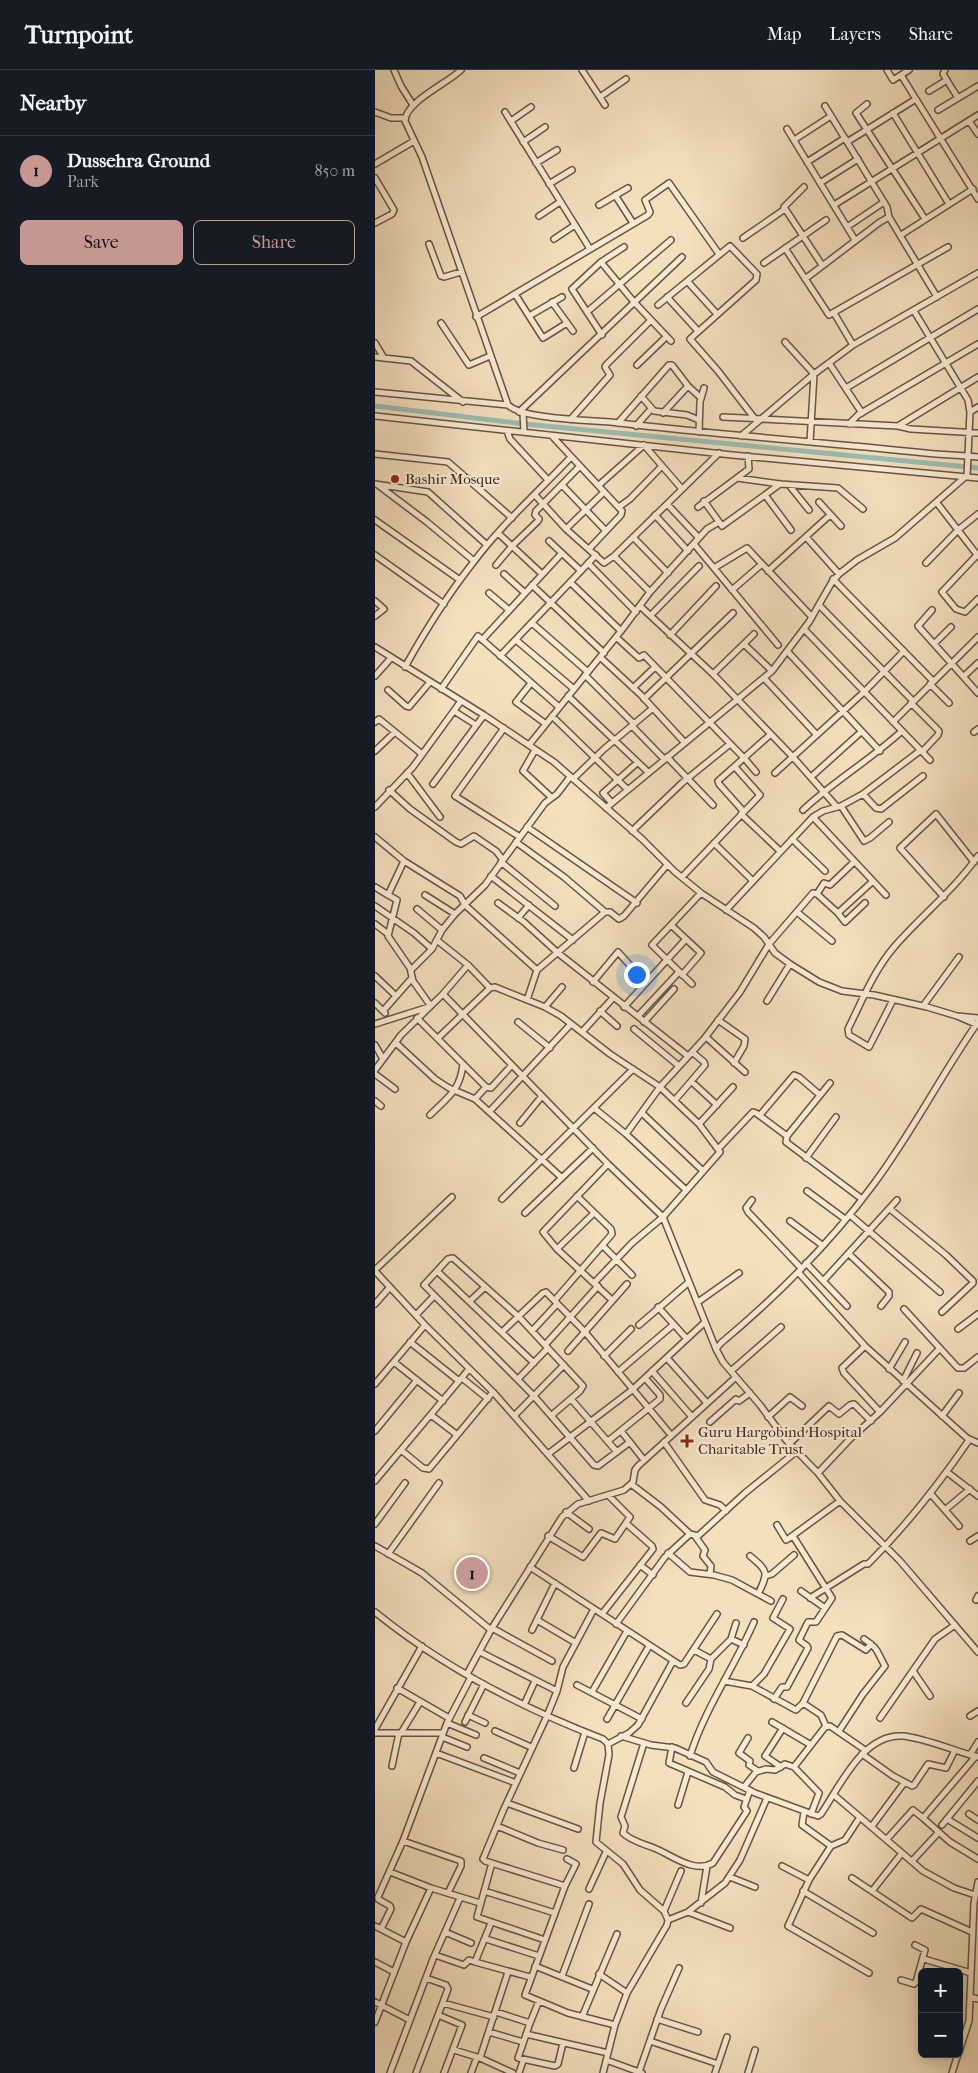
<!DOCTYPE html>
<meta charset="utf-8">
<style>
body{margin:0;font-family:"IM FELL French Canon",serif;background:#20242c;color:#f1f3f6}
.controls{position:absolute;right:15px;bottom:15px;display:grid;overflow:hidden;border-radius:8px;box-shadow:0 2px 12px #0003}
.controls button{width:45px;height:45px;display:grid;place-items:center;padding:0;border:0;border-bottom:1px solid #363941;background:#171b24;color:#f1f3f6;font:25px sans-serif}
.you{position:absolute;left:261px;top:904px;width:18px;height:18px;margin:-12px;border:4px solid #fff;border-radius:50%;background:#1a73e8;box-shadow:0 0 0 8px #1a73e833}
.badge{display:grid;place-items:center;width:32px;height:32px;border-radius:50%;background:#c59692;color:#111;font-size:16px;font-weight:700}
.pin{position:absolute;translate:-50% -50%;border:2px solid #fff;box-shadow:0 1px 5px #0006}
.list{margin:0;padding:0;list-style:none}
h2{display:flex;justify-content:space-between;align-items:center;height:65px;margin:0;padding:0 20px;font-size:21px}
h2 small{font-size:16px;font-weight:400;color:#9ea1a6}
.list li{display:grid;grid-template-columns:32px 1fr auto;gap:15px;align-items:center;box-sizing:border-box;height:70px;padding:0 20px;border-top:1px solid #363941}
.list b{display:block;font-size:19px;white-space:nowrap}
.list p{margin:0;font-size:16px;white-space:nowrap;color:#9ea1a6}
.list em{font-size:16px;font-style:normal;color:#9ea1a6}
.actions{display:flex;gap:10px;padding:15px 20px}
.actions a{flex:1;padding:11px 0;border:1px solid #c59692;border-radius:8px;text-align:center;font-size:18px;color:#c59692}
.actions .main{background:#c59692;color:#111}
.map{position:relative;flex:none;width:603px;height:2003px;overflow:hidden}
header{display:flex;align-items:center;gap:30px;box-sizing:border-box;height:70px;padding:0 25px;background:#171b24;border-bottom:1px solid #363941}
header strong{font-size:24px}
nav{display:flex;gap:28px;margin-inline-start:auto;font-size:18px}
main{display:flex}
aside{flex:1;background:#171b24}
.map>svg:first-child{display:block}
</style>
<header>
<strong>Turnpoint</strong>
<nav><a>Map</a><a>Layers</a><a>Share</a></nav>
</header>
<main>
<aside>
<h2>Nearby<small></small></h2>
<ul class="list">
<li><span class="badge">1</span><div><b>Dussehra Ground</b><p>Park</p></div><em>850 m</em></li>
</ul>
<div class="actions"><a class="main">Save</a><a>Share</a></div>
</aside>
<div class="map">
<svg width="603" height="2003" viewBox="0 0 603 2003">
<rect width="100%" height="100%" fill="#f3e0bd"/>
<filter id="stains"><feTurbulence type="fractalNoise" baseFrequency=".004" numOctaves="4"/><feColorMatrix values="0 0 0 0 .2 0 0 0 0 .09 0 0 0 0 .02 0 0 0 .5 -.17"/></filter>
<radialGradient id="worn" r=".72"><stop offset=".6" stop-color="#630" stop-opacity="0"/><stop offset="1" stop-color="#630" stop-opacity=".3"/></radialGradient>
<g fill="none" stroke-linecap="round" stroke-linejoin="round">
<path stroke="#9cbcb6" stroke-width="5" d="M 0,336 L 150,354 L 603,398"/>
<g stroke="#6c5340" stroke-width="8">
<path id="minor" d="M 19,0 L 26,16 L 38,35
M 86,0 C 73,13 30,32 30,51 L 47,87 L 133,335 C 149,350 220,350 244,353 C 346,365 448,372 550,383 C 568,385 585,385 603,387
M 207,0 L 230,35
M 512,0 L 518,10 L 534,0
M 570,0 L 568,4 L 583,28
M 526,5 L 603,129
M 554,21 L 572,10
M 225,27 L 251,9
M 492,34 L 481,43 L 550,149
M 450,36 L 512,137 L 514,147
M 563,40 L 603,16
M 0,42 L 16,48 L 29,48
M 130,42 L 215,179
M 518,43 L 574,134
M 136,51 L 156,37
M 594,51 L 603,64
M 412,59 L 480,170
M 419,70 L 456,46
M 148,72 L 170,57
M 472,72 L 541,29
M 432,92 L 470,68
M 161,93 L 182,80
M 0,94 L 39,71
M 0,108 L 19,140 L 17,144 L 0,153
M 445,113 L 483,89
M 174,114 L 197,100
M 429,117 L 409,137 L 447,195
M 240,125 L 258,153
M 224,135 L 253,118
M 459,135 L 603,45
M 164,146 L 185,132
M 472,157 L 509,132
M 526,165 L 598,119
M 368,168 L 410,139
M 179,169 L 200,155
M 54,174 L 66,206 L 69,207 L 86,202
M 410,178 L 454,245 L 573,177
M 226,192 L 259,232 L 296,271
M 389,193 L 451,150
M 430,209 L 505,152 L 514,147 L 562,227
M 313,212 L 342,244
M 140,224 L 168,268 L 192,253
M 292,227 L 323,261
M 177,232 L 198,261
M 283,235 L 355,176 L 382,204 L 381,210 L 315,269 L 343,301 L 380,349
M 539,241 L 593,330 L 595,342 L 592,407
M 212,242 L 296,170
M 459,243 L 478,275
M 154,246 L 187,227
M 101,247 L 273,145 L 275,142 L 270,130 L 294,113 L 344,184
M 66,253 L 94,295 L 115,286
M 227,265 L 197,219 L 226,192 L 249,177
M 410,272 L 439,304 L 435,372
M 0,273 L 9,288
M 0,287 L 36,291 L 88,332
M 454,293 L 487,343
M 262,295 L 291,267
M 471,318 L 603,239
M 0,322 L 133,335
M 266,326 L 279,341 L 312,345 L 324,350
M 144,342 L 307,187
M 595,342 L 603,337
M 148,343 L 149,362
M 288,343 L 313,316
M 0,346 L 357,385 L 603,408
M 348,347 L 523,356 L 536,359 L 603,363
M 196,349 L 235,305 L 230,297 L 231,295 L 276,250
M 243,353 L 294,295 L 297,295 L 313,316 L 326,328
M 474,354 L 483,345 L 603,274
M 261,356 L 276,339
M 523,356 L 603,307
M 132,361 L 135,369 L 173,410
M 324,362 L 325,332 L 329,318
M 177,366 L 247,441 L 246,445 L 214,479
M 366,366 L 439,304 L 478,275 L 603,203
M 0,384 L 73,392 L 137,448
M 362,408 L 405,414 L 463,418 L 488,439
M 0,414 L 53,422 L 112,475
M 3,415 L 52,452 L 99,491
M 187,415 L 231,461
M 224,415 L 269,375 L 307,419
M 414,415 L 434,440
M 160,425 L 191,459 L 229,493 L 239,486
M 390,425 L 416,460
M 329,431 L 347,456 L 405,414
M 444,432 L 466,456
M 562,433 L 603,486
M 292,434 L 324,468
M 244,437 L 255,429 L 287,396
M 323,437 L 374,399 L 373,386
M 280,445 L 313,481
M 0,450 L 85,510
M 191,459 L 229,422
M 123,463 L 167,504
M 258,467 L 293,503
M 432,468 L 464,504
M 174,471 L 206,501
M 319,474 L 403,575
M 603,484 L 567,522 L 581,539 L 590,542 L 603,529
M 0,485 L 69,534
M 213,493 L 261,542
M 551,493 L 583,460 L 603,444
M 121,495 L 137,476 L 163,451 L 164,449 L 160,445 L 161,441 L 205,396
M 339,498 L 372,478 L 437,547
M 393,501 L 455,445
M 129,504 L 150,523
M 458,509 L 558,611
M 195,512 L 246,561
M 157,515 L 229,583
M 357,520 L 387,494
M 275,522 L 239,486 L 344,383
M 114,523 L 134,540
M 0,531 L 9,539 L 0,546
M 444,535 L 538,631
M 265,536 L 338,604 L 417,686 L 462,737
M 557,540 L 543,556 L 603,623
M 276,545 L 324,496
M 157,553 L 213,602
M 429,559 L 555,690
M 295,565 L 341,516
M 241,567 L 264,588 L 269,585 L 370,689 L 381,702
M 107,570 L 187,483
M 141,570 L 199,619
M 369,574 L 397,601
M 559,574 L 576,557
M 0,577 L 109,645 L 179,692 L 267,769 L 299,801 L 326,823 L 379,858 L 389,867 L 400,883 L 415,894 L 444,912 L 467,921 L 499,925 L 552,937 L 582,946 L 603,955
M 412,581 L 505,681
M 125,586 L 221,485
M 225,587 L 266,625 L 310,673
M 30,597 C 50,561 72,526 97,494 C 126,455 163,422 196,387
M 338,604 L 379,564
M 210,605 L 259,654
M 0,606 L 16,588
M 589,606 L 603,593
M 389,608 L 442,665
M 156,613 L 141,632 L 171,654
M 555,614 L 574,633
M 258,618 L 280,597
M 66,619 L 103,566 L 184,637
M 13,620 L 31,636 L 34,637 L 55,612
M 193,626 L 273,702
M 269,629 L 358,543
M 536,633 L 564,661 L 563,665 L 547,682
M 79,641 L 101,655
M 177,646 L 253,720
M 0,652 L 4,649 L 47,684
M 518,652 L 603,567
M 257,656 L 289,689
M 129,658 L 80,726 L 145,767
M 599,662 L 603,659
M 154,675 L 246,561 L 275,522 L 332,459 L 344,452
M 160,680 L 148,701 L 176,727
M 0,681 L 20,662
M 292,687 L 338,735
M 32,703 L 65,747
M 400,703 L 489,622 L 529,581
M 436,707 L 486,662
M 198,709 L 229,679 L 278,638
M 58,714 L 109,645
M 14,720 L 35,739 L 81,772 L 86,774 L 99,766 L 121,781 L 128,790
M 488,724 L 501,738 L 506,739 L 548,706
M 237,733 L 228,723 L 262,693
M 466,736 L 489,771 L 495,768 L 514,752
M 0,737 L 38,697 L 86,631
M 231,738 L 397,601 L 434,552 L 457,512 L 464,504 L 482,490 L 520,468 L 590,407
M 428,740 C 459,711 495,690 527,661
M 369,742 L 344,714 L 343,711 L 396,664
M 366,744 L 405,781
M 438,747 L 511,825
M 152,757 L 262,833
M 257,761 L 307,713 L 355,674
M 0,767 L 29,791 L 13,825 L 22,830 L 13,866 L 35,898 L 38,911 L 55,935
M 417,769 L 450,801
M 141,772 L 189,807 L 230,842 L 162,900
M 339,773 L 378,811
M 29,791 L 85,826 L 90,835 L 162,900 L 152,930
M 126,792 L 180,836
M 116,806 L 198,870
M 307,807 L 385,725 L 360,697
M 0,817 L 13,825
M 442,824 L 463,843 L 470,852 L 490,833
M 50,825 L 80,844
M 569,827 L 525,778 L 561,744 L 599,792
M 123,833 L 149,852 L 183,883 L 313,986
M 0,836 L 39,863 L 57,879
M 42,839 L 67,860
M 351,840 L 438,747 L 448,741 L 466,736 L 488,724 L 546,680
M 230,842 L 235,842 L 244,849 L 249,846 L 292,795
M 422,842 L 457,871
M 463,843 L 497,812
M 143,848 L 154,835
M 0,854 L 13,864
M 296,855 L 326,883 L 307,905
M 63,871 L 93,895 L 115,918
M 36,900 L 57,879 L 67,860 L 80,844 L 110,815 L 170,733 L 182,724 L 195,707
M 0,906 L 20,925
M 218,912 L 243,882 L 271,913
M 317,914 L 277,875 L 326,823
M 68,924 L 233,1094 L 288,1147 L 257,1173 L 220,1212
M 518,930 L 494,977 L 474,965 L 473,959 C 487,931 499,900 520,876 C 547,845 579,820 603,786
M 392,931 L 415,894
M 0,933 L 10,943
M 548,936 L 584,887
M 170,937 L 187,917
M 249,937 L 311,869
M 8,941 L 37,908
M 225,941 L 242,956
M 263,946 L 304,902
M 582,946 L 603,948
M 42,948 L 111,1017 L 116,1018 L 137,995
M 343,950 L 370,969 L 369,976 L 359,993
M 143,952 L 175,978
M 269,952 L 299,919
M 603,952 C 566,1005 537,1063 498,1115 C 455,1173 401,1227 346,1273 L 341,1279 L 348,1292 L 385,1335 L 411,1370 L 443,1403 L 465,1431 L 525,1491 L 603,1582
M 0,954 L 54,937
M 259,959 L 304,996
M 207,962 L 238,928
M 331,967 L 370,1002
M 63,968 L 115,918 L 120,917 L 170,937 L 186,946 L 235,984 L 285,1017 L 324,1054 L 345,1082 L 288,1147 L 341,1279
M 21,973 L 60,1009 L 74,1018 L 100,1029 L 186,1107
M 0,975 L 8,989
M 0,1000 L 26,965 L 68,924 L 93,895
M 0,1004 L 20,1019
M 317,1012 L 342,1035
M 100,1029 L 111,1017
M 300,1030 L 330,995 L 329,992 L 317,982
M 0,1031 L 6,1036
M 219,1038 L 251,1064
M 115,1041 L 196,954
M 267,1043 L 328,1101
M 55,1045 C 73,1027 85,1021 88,994
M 385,1045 L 419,1005 L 424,1007 L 445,1025
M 145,1053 L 167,1026
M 324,1054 L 358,1017
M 412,1066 L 411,1072 L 487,1129
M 344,1078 L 378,1042 L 381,1043 L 412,1066 L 455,1013
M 431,1088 L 461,1047
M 233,1094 L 168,1162 L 182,1179 L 237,1230
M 311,1120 L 251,1064 L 285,1017 L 329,969 L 365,922 L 394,874 L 438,823 L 442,824 L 449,813 L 455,815 L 479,792
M 432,1121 L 470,1149
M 127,1129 L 258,999
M 377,1130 L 371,1138 L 373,1142 L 426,1198
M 515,1139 L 571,1185 L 598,1211 L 598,1213 L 567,1242
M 150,1143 L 218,1078
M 475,1145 L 565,1222
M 415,1151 L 447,1175
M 228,1176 L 257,1205
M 182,1179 L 219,1143
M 474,1184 L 514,1222 L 514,1226 L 506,1236
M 431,1193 L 472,1236
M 0,1200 L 77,1127
M 0,1201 L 50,1255 L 118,1322 L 214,1431
M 62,1201 L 159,1293
M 423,1202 L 490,1276 L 592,1368 L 603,1373
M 449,1210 L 522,1130
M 180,1230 L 237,1164 L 236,1159 L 202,1126
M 95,1231 L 110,1217
M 323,1232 L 364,1203
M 0,1234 L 15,1217
M 283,1237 L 312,1269
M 529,1239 L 583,1298 L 589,1298 L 603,1287
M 41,1245 L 59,1226
M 264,1255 L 314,1212
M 583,1259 L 603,1244
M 157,1261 L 182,1234
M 127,1262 L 168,1223 L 171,1222 L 210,1262 L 296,1365
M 35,1272 L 84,1311
M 170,1275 L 223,1216
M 490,1276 L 467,1298 L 469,1303 L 505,1342
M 193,1281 L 252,1214
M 229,1286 L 256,1259
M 292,1288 L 332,1333
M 19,1292 L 68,1331
M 514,1299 L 530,1272
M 277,1301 L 317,1347
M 356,1301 L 406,1257
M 243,1302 L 298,1255
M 87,1308 L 113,1329
M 143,1309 L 173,1278
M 528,1311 L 542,1283
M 0,1314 L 50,1255
M 196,1329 L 242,1382
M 56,1345 L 81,1364
M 177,1345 L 205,1321 L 208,1316 L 144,1247 L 78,1188 L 73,1189 L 49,1215 L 158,1325 L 219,1395 L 223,1396 L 255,1372
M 139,1346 L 189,1295
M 567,1346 L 584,1323
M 393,1347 L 415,1327 L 427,1336
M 335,1352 L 361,1329 L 364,1331 L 375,1323
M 0,1361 L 42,1310
M 246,1361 L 269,1390
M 233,1371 L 285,1329 L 285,1325 L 270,1308
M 289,1372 L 330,1430 L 345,1435 L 351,1441
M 414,1374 L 454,1336 L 464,1344 L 475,1335 L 479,1334 L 496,1351
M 26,1380 L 48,1398 L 54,1399 L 118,1322
M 173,1384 L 257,1320 L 330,1252
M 572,1402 L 603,1426
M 443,1403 L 475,1369 L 505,1342 L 565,1278
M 0,1411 L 94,1299
M 555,1423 L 584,1456
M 570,1440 L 595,1419
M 191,1442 L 214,1459
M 0,1454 L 30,1413
M 402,1455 L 411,1470 L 413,1469 L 465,1431
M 315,1464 L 323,1466 L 370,1423 L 422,1381
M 173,1466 L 208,1487 L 226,1463 L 240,1469 L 255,1447 L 234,1426
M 320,1466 L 330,1480 L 328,1486 L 336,1496 L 335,1504
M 595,1471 L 603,1466
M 0,1476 L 47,1503 L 116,1560
M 293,1483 L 315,1502 L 339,1505 L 357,1510 L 396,1531
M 13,1484 L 64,1413
M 375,1486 C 393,1501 394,1502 383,1524
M 265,1495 L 278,1505
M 155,1497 L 305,1595 L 309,1594 L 342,1544
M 391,1506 L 397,1504 L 419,1485
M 426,1521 L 450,1538
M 435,1528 L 489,1494 L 493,1494 C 531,1456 564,1414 594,1370
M 601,1530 L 603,1526
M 0,1542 C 68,1597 147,1638 228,1669 L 233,1674 L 234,1685 L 225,1733 L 221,1772 L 248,1794 L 265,1820 L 289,1841 L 293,1850 L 292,1855 L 252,1923 L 240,1955 L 228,2003
M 227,1544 L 278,1479 L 277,1476 L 252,1454
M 162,1550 L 201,1573
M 241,1554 L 290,1487 L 315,1464 L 286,1437 L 256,1414
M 117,1558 L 177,1591
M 157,1560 L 180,1513
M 356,1569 L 369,1575
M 319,1580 L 336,1589 L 356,1569 L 361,1553
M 105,1582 L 182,1621
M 538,1601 L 555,1626
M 92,1604 L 117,1558 L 187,1447 L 203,1434 L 249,1420 L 258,1412 L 260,1400 L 263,1396 L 361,1307
M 349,1611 L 377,1616 L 421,1640 L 428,1633
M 202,1615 L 267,1649
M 377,1616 L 389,1604 L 415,1559 L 398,1548 L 408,1529
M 22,1618 L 74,1648
M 217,1622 L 252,1561
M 399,1629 L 407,1617 L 412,1617 L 433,1578 L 432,1576 L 424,1570 L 433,1552 L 441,1552 L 457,1528 L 418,1466
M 311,1633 L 334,1599 L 336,1589
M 149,1635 L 160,1611
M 93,1645 L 110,1653
M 595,1646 L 603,1641
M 505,1648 L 560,1569 L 580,1555
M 232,1649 L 274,1576
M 90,1652 L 109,1614
M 397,1652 L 436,1675
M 72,1653 L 101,1665
M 451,1656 L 446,1645 L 428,1633 L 462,1566 L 467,1565 L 491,1580 L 496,1574
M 0,1659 L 47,1576
M 120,1661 L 156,1677
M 464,1661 L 488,1624 L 510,1596 C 501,1581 505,1580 489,1569
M 0,1663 L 68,1663
M 26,1663 L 45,1632
M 246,1666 L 276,1675 L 300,1678 L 331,1692 L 338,1702 L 380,1723 L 443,1746 L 446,1744 C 465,1716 488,1663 528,1666 C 554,1669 578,1681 603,1687
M 67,1667 L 92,1677
M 373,1668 L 364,1683 L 375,1691 L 374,1695 L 383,1701
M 269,1673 L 246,1747 L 250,1756 L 248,1763 C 256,1771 269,1774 279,1778 C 297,1785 319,1804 338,1793 L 372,1741 L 369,1737 L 375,1720
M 233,1674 L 254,1663 L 263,1655 L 298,1591
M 297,1677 L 294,1693 L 350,1717 L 360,1725 L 371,1729
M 61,1683 L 141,1713
M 487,1684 L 518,1706 L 537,1716 L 539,1715 L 553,1694 L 571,1698 L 580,1680
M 595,1685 L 603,1672
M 315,1686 C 330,1638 359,1598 379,1552
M 601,1686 L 548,1748 L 575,1772 L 603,1789
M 109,1688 L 145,1703
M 17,1696 L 24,1663
M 406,1697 L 390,1686 L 408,1658
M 199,1698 L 210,1662
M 369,1717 L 381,1702 L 391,1699 L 400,1700 L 410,1694 L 419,1697
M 459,1725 L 548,1801 L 579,1818 L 600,1825
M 132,1733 L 203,1759
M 303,1735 L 313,1702
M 429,1742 L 427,1755 L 456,1776 L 434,1810 L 413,1856 L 494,1903
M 436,1744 L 444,1723 L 419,1697 L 450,1657 L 455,1656 L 490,1680
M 594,1744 L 603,1750
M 572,1749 L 603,1768
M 567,1755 L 603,1711
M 122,1756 L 163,1773 L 188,1780
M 497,1756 L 529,1713
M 512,1769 L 538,1740 L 548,1748
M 28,1771 L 86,1791 L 86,1796 L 73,1823
M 456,1776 L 470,1770 L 485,1747
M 192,1789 L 201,1794 L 190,1816 L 150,1925 L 193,1943 L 240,1955
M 537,1791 L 563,1763
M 117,1793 L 102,1847 L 170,1870
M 407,1796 L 434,1810
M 15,1802 L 56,1818 L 105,1833
M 355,1807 L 380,1817
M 477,1808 L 537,1848 L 546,1839 L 597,1862
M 190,1816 L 110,1791 L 108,1789 L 128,1741 L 172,1646 L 182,1621 L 188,1597 L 219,1539
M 214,1819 L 231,1782
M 109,1821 L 180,1843
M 428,1821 L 498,1863
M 497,1821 L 527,1783
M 326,1833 L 332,1796
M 289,1841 L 306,1801
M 313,1842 L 355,1858
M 293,1850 L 313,1842 L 350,1813 L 365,1790 L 392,1728
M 116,1853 L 100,1892 L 155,1907
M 0,1856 L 31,1872
M 6,1859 L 16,1839 L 15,1836 L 3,1829 L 3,1827 L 28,1771 L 72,1653 L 96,1607
M 70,1862 L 96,1873
M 111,1869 L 164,1886
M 60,1885 L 89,1895 L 94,1890 L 100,1892
M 549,1889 L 596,1903
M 0,1892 L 19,1902
M 160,1896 L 217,1919
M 224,1904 L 252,1923
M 187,1906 L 214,1834
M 526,1910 L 539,1914 L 541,1912 L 550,1880 L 540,1875
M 596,1927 L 603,1929
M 164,1931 L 155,1953 L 143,1988 L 180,1996 L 183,1994 L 188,1973
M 0,1932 L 35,1950
M 68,1933 L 119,1947
M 121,1942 L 155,1953
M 63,1945 L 87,1955 L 69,2003
M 207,1947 L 242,1864
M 282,1949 L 323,1962
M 0,1952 L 31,1872 L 56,1818
M 114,1962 L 148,1972
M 151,1964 L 233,1983
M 275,1971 L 343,1994
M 79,1980 L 105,1988 L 138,2003
M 584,1982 L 594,1951 L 599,1833 L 603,1812
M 105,1988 L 133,1902
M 231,1990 L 267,2003
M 264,2002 L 286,1939 L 304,1898
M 15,2003 L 58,1889 L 85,1828
M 41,2003 L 73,1919 L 71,1915 L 51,1908
M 96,2003 L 102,1987
M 144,2003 L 148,1991
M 340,2003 L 352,1967
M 373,2003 L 380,1980
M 577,2003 L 583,1984"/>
</g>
<use href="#minor" stroke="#f7ebd4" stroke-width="5"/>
</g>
<g fill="#8f2418" stroke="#f7ebd4" stroke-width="2">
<circle cx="20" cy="409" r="5"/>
<path d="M309.5 1363.5h5v5h5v5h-5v5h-5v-5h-5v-5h5z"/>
</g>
<g text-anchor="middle" stroke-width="4.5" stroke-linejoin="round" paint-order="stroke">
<g font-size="15" fill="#3f2417" stroke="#f7ebd4" text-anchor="start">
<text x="30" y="414">Bashir Mosque</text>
<text x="323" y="1367">Guru Hargobind Hospital<tspan x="323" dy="17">Charitable Trust</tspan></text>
</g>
</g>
<rect width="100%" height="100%" filter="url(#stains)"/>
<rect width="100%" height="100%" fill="url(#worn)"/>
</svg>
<div class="controls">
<button>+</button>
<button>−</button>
</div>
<div class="you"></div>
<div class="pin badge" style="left:97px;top:1503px">1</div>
</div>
</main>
